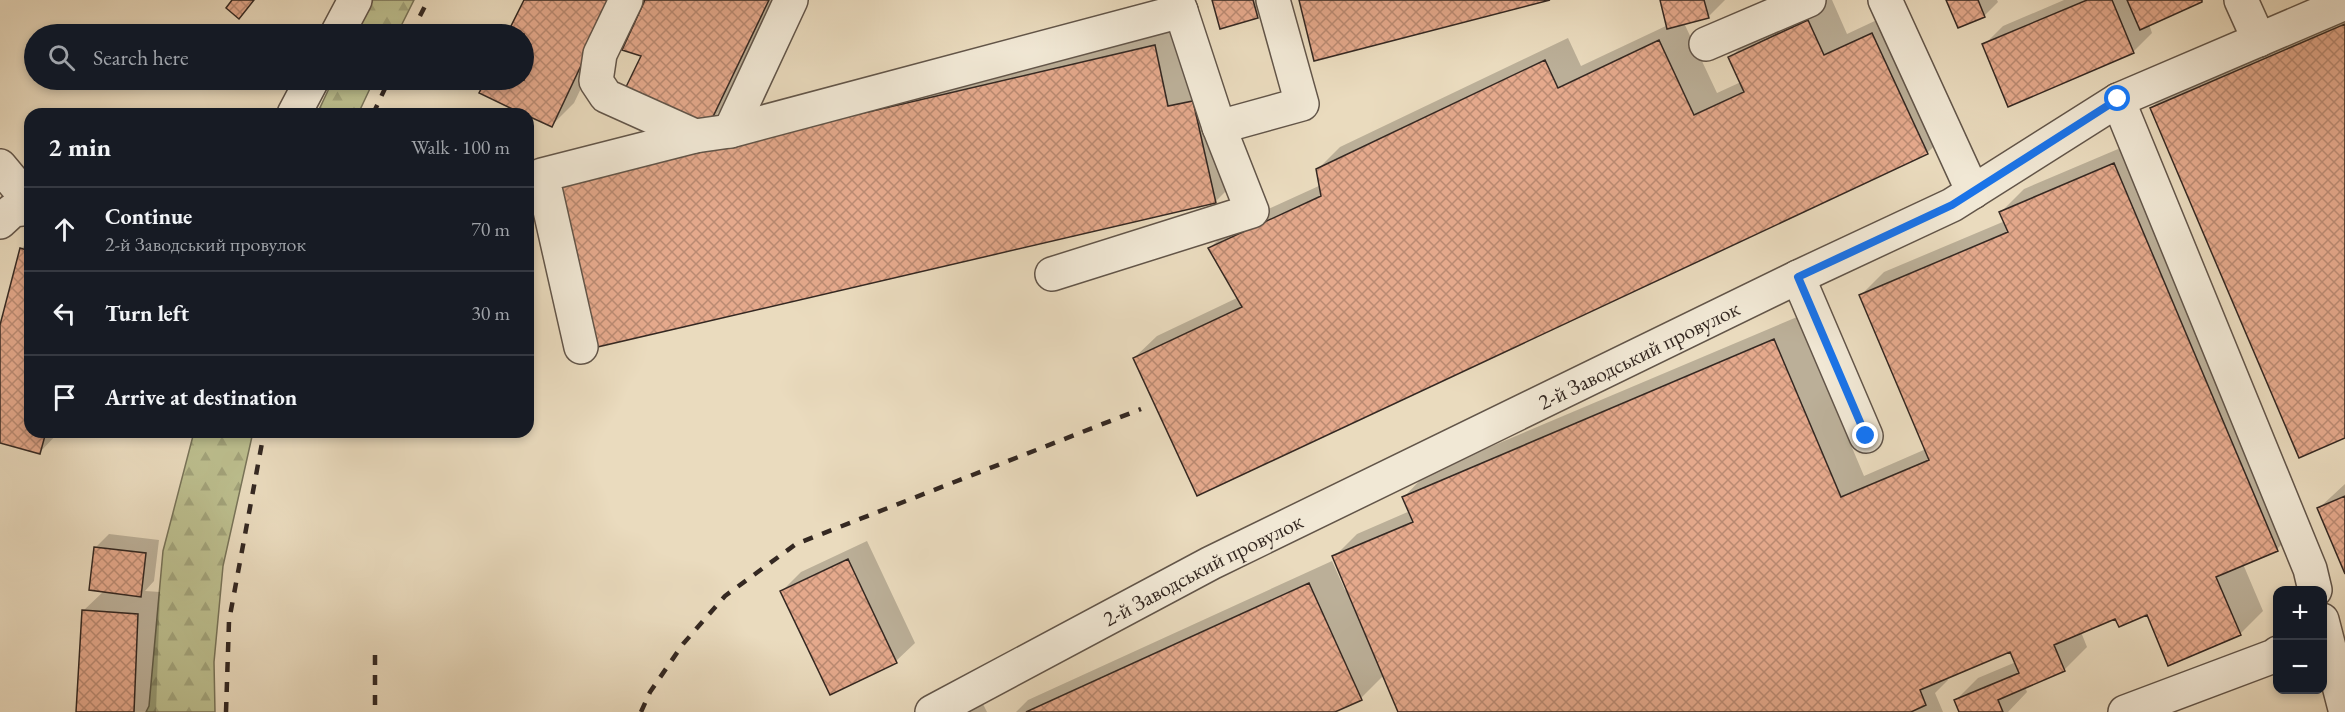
<!DOCTYPE html>
<meta charset="utf-8">
<style>
body{margin:0;font-family:"EB Garamond",serif;background:#242831;color:#f1f3f6}
.controls{position:absolute;right:18px;bottom:18px;display:grid;overflow:hidden;border-radius:12px;box-shadow:0 3px 9px #0003}
.controls button{width:54px;height:54px;display:grid;place-items:center;padding:0;border:0;border-bottom:2px solid #363941;background:#171b24;color:#f1f3f6;font:30px sans-serif}
.stop{position:absolute;width:18px;height:18px;margin:-14px;border:4px solid #1a73e8;border-radius:50%;background:#fff}
.stop.end{background:#1a73e8;border-color:#fff;box-shadow:0 2px 6px #0008}
.list{margin:0;padding:0;list-style:none}
h2{display:flex;justify-content:space-between;align-items:center;height:78px;margin:0;padding:0 24px;font-size:26px}
h2 small{font-size:20px;font-weight:400;color:#9ea1a6}
.list li{display:grid;grid-template-columns:39px 1fr auto;gap:18px;align-items:center;box-sizing:border-box;height:84px;padding:0 24px;border-top:2px solid #363941}
.list b{display:block;font-size:22px;white-space:nowrap}
.list p{margin:0;font-size:20px;white-space:nowrap;color:#9ea1a6}
.list em{font-size:20px;font-style:normal;color:#9ea1a6}
.icon{flex:none;width:33px;height:33px;fill:none;stroke:currentColor;stroke-width:2;stroke-linecap:round;stroke-linejoin:round}
.map{position:relative;flex:none;width:2345px;height:712px;overflow:hidden}
.search{position:absolute;background:#171b24;box-shadow:0 3px 9px #0003;left:24px;top:24px;width:510px;height:66px;display:flex;align-items:center;gap:15px;box-sizing:border-box;padding:0 21px;border-radius:33px;color:#9ea1a6;font-size:22px}
.panel{position:absolute;background:#171b24;box-shadow:0 3px 9px #0003;left:24px;top:108px;width:510px;height:330px;border-radius:18px}
.map>svg:first-child{display:block}
</style>
<div class="map">
<svg width="2345" height="712" viewBox="0 0 2345 712">
<defs>
<pattern id="forest-firs" width="22" height="20" patternUnits="userSpaceOnUse" patternTransform="scale(1.5)"><rect width="22" height="20" fill="#bcbe8e"/><path d="M5 1l3.5 6h-7zM16 11l3.5 6h-7z" fill="#a2a37a"/></pattern>
<pattern id="building-cross-hatch" width="8" height="8" patternUnits="userSpaceOnUse" patternTransform="scale(1.5)"><rect width="8" height="8" fill="#e5a98c"/><path d="M0 0l8 8M0 8l8-8" fill="none" stroke="#ba8a72"/></pattern>
</defs>
<rect width="100%" height="100%" fill="#eadbbe"/>
<filter id="stains"><feTurbulence type="fractalNoise" baseFrequency=".00333" numOctaves="4"/><feColorMatrix values="0 0 0 0 .2 0 0 0 0 .09 0 0 0 0 .02 0 0 0 .5 -.17"/></filter>
<radialGradient id="worn" r=".72"><stop offset=".6" stop-color="#630" stop-opacity="0"/><stop offset="1" stop-color="#630" stop-opacity=".3"/></radialGradient>
<path fill="url(#forest-firs)" stroke="#787358" stroke-width="1.5" d="M 373,0 L 414,0 L 397,34 L 356,34 Z
M 333,80 L 374,80 L 358,114 L 317,114 Z
M 194,432 L 253,432 L 223,566 L 214,662 L 215,712 L 146,712 L 149,706 L 163,551 Z"/>
<path fill="#0003" d="M 526,0 L 623,0 L 574,103 L 551,126 L 481,93 L 488,80 L 524,80 L 524,34 L 509,34 Z
M 647,0 L 780,0 L 731,100 L 708,123 L 643,55 Z
M 1214,0 L 1269,0 L 1270,4 L 1257,17 Z
M 1661,0 L 1725,0 L 1708,17 L 1684,23 L 1717,93 L 1741,82 L 1730,58 L 1753,35 L 1827,0 L 1832,0 L 1847,34 L 1896,11 L 1951,130 L 1928,152 L 1197,494 L 1134,358 L 1157,336 L 1239,297 L 1210,248 L 1233,225 L 1321,185 L 1317,170 L 1340,147 L 1568,38 L 1581,66 L 1668,25 Z
M 1948,0 L 1997,0 L 1998,2 L 1984,16 Z
M 2064,0 L 2203,0 L 2149,24 L 2152,33 L 2133,52 L 1984,45 L 2003,26 Z
M 2345,12 L 2345,437 L 2151,108 L 2174,86 Z
M 1177,23 L 1239,178 L 1216,201 L 557,185 Z
M 2137,141 L 2300,526 L 2277,549 L 2243,564 L 2263,611 L 2240,634 L 2148,613 L 2116,617 L 2081,632 L 2087,647 L 2064,670 L 2025,687 L 2027,692 L 2008,712 L 1960,712 L 1955,701 L 1978,678 L 2016,662 L 2010,650 L 1946,677 L 1948,680 L 1935,693 L 1943,712 L 1400,712 L 1384,675 L 1361,698 L 1331,712 L 1016,712 L 1028,700 L 1332,561 L 1345,590 L 1348,589 L 1334,557 L 1357,534 L 1410,511 L 1404,497 L 1426,474 L 1797,317 L 1864,476 L 1926,449 L 1861,295 L 1884,272 L 2005,221 L 2001,212 L 2024,189 Z
M 30,240 L 30,432 L 59,432 L 40,452 L 0,442 L 0,331 L 21,249 Z
M 2345,484 L 2345,570 L 2319,508 Z
M 109,534 L 159,540 L 154,581 L 145,591 L 160,592 L 156,712 L 78,712 L 83,611 L 104,591 L 96,547 Z
M 867,541 L 915,643 L 896,661 L 782,591 L 801,572 Z
M 980,698 L 987,712 L 955,712 Z"/>
<path fill="url(#building-cross-hatch)" stroke="#342822" stroke-width="1.5" d="M 232,0 L 254,0 L 239,19 L 226,8 Z
M 524,0 L 612,0 L 552,127 L 528,116 L 528,114 L 523,114 L 479,93 L 486,80 L 524,80 L 524,34 L 507,34 Z
M 645,0 L 769,0 L 709,125 L 625,89 L 641,56 L 622,50 Z
M 1212,0 L 1253,0 L 1258,18 L 1220,29 Z
M 1299,0 L 1550,0 L 1314,61 Z
M 1660,0 L 1704,0 L 1709,18 L 1667,29 Z
M 1946,0 L 1978,0 L 1985,17 L 1958,28 Z
M 2087,0 L 2112,0 L 2134,53 L 2008,107 L 1982,44 Z
M 2127,0 L 2202,0 L 2202,2 L 2140,30 Z
M 1808,20 L 1824,55 L 1872,33 L 1928,154 L 1197,496 L 1133,358 L 1242,307 L 1208,248 L 1321,196 L 1316,169 L 1545,60 L 1558,88 L 1659,40 L 1694,115 L 1744,92 L 1728,57 Z
M 2345,24 L 2345,438 L 2299,458 L 2150,108 Z
M 1155,45 L 1168,106 L 1193,101 L 1216,203 L 593,348 L 555,185 Z
M 2114,163 L 2278,551 L 2216,577 L 2241,635 L 2168,666 L 2147,615 L 2119,627 L 2115,619 L 2054,645 L 2065,671 L 1998,700 L 2003,712 L 1959,712 L 1954,700 L 2019,673 L 2010,652 L 1920,690 L 1926,705 L 1911,712 L 1398,712 L 1332,556 L 1413,522 L 1402,497 L 1774,339 L 1841,497 L 1929,460 L 1859,295 L 2008,232 L 1999,212 Z
M 20,248 L 30,251 L 30,432 L 46,432 L 40,454 L 0,443 L 0,325 Z
M 2345,496 L 2345,574 L 2317,508 Z
M 94,547 L 146,553 L 141,597 L 89,590 Z
M 848,559 L 897,663 L 830,695 L 780,591 Z
M 1309,583 L 1362,700 L 1335,712 L 1026,712 Z
M 82,610 L 138,614 L 134,712 L 76,712 Z"/>
<g fill="none" stroke-linecap="round" stroke-linejoin="round">
<g stroke="#625549" stroke-width="36">
<g id="minor">
<path d="M 626,0 L 600,54 L 596,81 L 606,96 L 695,136 L 730,131 L 1181,11 L 1177,0"/>
<path d="M 1885,0 L 1973,192"/>
<path d="M 2241,0 L 2259,40"/>
<path d="M 337,34 L 355,0"/>
<path d="M 1706,44 L 1809,0"/>
<path d="M 2118,100 L 2310,569 L 2315,590"/>
<path d="M 294,114 L 312,80"/>
<path d="M 1219,127 L 1302,104 L 1273,0"/>
<path d="M 730,131 L 791,0"/>
<path d="M 0,166 L 30,202"/>
<path d="M 0,222 L 13,210 L 30,208"/>
<path d="M 1052,274 L 1252,211 L 1219,127 L 1181,11"/>
<path d="M 1798,277 L 1866,436"/>
<path d="M 581,347 L 542,175 L 695,136"/>
<path d="M 2322,620 L 2345,709"/>
<path id="s1" d="M 932,712 L 1211,563 L 1798,277 L 1952,205 L 2118,100 L 2345,3"/>
<path d="M 2125,712 L 2274,656 L 2278,653"/>
</g>
</g>
<use href="#minor" stroke="#f1e8d5" stroke-width="33"/>
<path stroke="#342822" stroke-width="4.5" stroke-dasharray="10 10" stroke-linecap="butt" d="M 411,34 L 428,0
M 373,114 L 389,80
M 375,655 L 375,712
M 226,712 L 229,621 L 264,432
M 641,712 L 650,692 L 683,644 L 725,596 L 796,544 L 1141,409"/>
</g>
<g fill="none" stroke-linecap="round" stroke-linejoin="round">
<path stroke="#1a73e8" stroke-width="8" d="M 1866,436 L 1798,277 L 1952,205 L 2118,99"/>
</g>
<g text-anchor="middle" stroke-width="4.5" stroke-linejoin="round" paint-order="stroke">
<g font-size="22" fill="#342822" stroke="#f1e8d5">
<text dy="8" stroke="none"><textPath href="#s1" startOffset="792">2-й Заводський провулок</textPath></text>
<text dy="8" stroke="none"><textPath href="#s1" startOffset="306">2-й Заводський провулок</textPath></text>
</g>
</g>
<rect width="100%" height="100%" filter="url(#stains)"/>
<rect width="100%" height="100%" fill="url(#worn)"/>
</svg>
<div class="controls">
<button>+</button>
<button>−</button>
</div>
<div class="stop" style="left:2118px;top:99px"></div>
<div class="stop end" style="left:1866px;top:436px"></div>
<div class="search"><svg class="icon" aria-label="search" viewBox="0 0 24 24"><circle cx="10" cy="10" r="6"/><path d="M15 15l6 6"/></svg>Search here</div>
<section class="panel">
<h2>2 min<small>Walk · 100 m</small></h2>
<ul class="list">
<li><svg class="icon" aria-label="ahead" viewBox="0 0 24 24"><path d="M12 20V5M6 11l6-6 6 6"/></svg><div><b>Continue</b><p>2-й Заводський провулок</p></div><em>70 m</em></li>
<li><svg class="icon" aria-label="left" viewBox="0 0 24 24"><path d="M17 20v-9H6M10 6l-5 5 5 5"/></svg><div><b>Turn left</b></div><em>30 m</em></li>
<li><svg class="icon" aria-label="arrive" viewBox="0 0 24 24"><path d="M6 21V4h12l-3 4 3 4H6"/></svg><div><b>Arrive at destination</b></div></li>
</ul>
</section>
</div>
